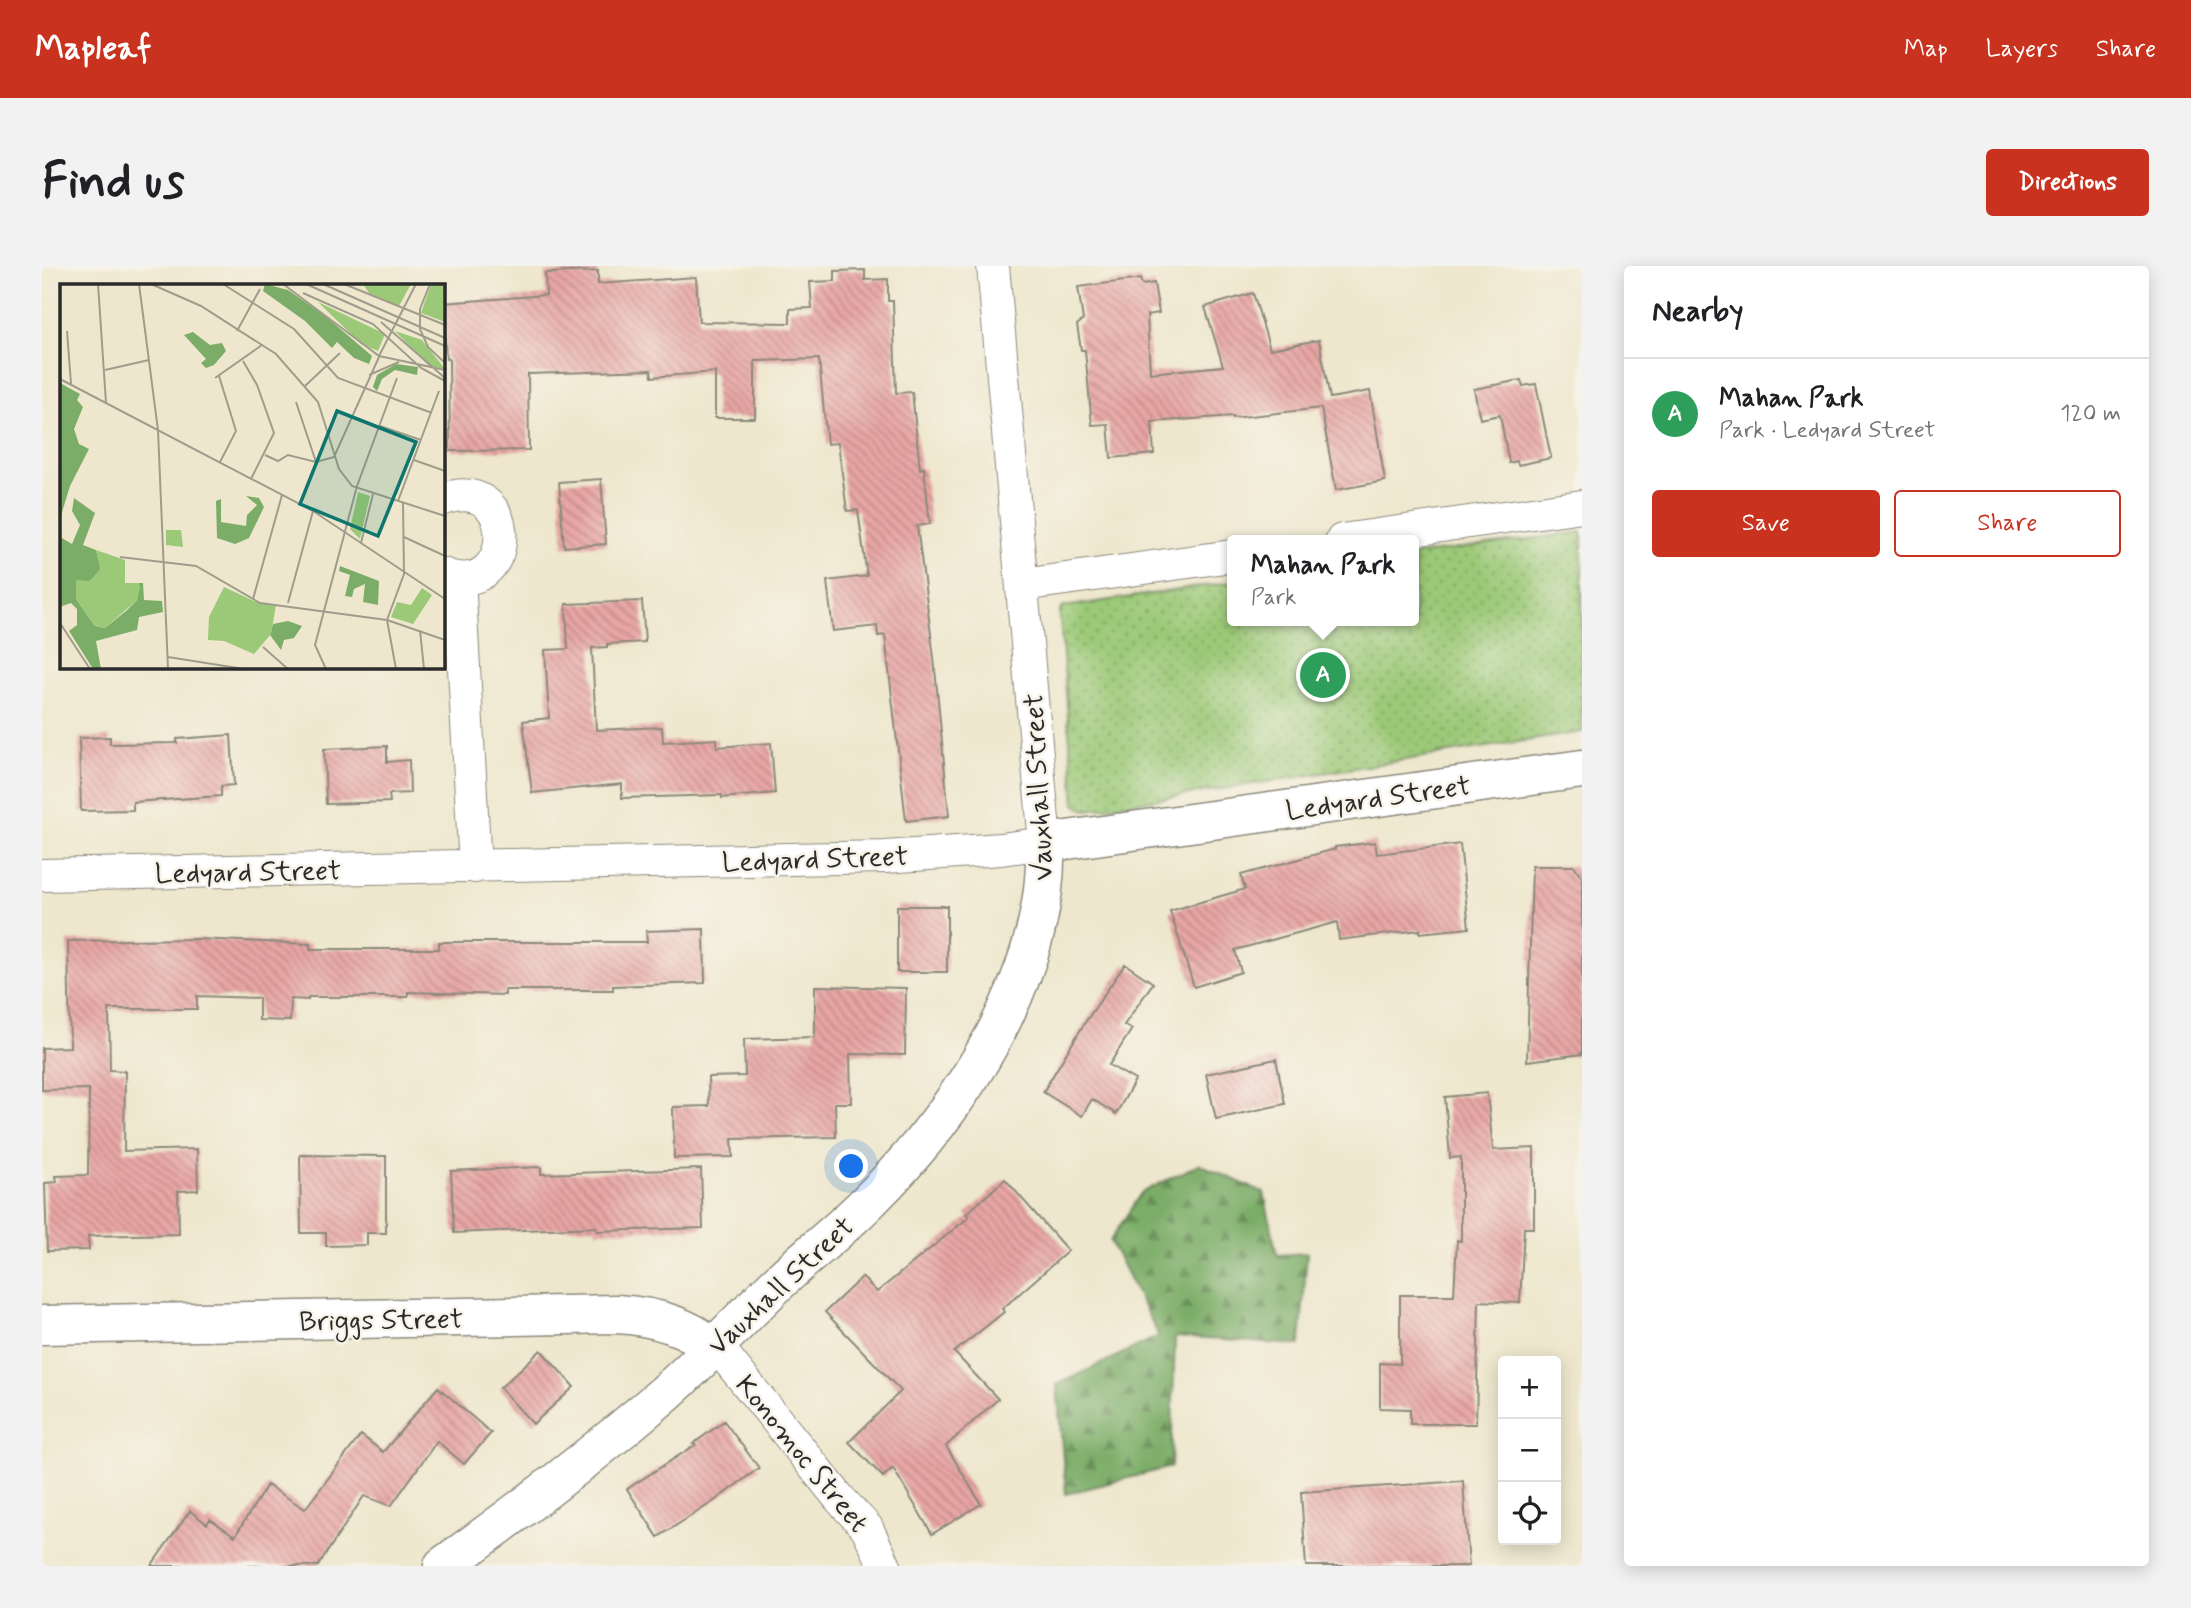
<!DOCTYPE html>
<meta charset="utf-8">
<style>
body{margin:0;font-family:Mynerve,sans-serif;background:#f2f2f2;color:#202124}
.controls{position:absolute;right:21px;bottom:21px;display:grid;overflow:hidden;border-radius:7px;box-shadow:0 4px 18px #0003}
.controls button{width:63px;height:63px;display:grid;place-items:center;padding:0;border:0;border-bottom:2px solid #e0e0e0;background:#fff;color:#202124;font:35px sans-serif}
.you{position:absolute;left:810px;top:901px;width:24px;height:24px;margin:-18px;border:5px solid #fff;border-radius:50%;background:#1a73e8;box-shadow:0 0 0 10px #1a73e833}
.badge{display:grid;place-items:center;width:46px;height:46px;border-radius:50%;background:#c8321e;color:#fff;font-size:23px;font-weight:700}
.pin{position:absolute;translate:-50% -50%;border:4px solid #fff;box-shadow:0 2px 7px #0006}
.popup{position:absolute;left:1185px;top:269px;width:192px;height:91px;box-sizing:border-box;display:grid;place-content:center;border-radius:7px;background:#fff;filter:drop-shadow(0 2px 5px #0005);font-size:23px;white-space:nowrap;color:#757577}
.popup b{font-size:26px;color:#202124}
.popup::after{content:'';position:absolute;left:50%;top:100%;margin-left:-14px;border:14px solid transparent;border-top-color:#fff}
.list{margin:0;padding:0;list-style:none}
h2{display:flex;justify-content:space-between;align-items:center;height:91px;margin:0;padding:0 28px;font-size:30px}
h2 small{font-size:23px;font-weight:400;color:#757577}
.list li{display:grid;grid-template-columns:46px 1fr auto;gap:21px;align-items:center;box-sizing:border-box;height:112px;padding:0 28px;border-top:2px solid #e0e0e0}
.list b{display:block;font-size:26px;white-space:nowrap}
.list p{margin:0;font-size:23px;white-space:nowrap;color:#757577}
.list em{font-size:23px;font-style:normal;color:#757577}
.actions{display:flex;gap:14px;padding:21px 28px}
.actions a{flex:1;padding:16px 0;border:2px solid #c8321e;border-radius:7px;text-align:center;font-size:24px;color:#c8321e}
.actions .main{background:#c8321e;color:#fff}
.icon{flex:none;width:38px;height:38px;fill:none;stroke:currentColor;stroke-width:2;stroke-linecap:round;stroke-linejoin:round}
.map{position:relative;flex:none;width:1540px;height:1300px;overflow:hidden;border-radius:7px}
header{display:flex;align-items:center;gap:42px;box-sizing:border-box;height:98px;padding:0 35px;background:#c8321e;color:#fff}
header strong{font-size:33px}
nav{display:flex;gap:38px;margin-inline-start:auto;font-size:24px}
.intro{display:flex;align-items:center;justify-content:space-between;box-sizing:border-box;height:168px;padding:0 42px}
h1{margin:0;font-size:49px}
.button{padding:18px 32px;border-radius:7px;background:#c8321e;color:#fff;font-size:24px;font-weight:700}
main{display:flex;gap:42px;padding:0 42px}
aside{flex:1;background:#fff;border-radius:7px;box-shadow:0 4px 18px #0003}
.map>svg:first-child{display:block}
</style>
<header>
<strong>Mapleaf</strong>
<nav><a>Map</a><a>Layers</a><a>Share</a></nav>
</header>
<div class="intro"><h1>Find us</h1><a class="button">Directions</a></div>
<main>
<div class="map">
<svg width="1540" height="1300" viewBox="0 0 1540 1300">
<defs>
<pattern id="forest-firs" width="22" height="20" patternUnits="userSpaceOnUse" patternTransform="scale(1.75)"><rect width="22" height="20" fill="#7cad68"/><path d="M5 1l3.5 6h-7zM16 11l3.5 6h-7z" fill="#668d56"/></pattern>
<pattern id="park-dots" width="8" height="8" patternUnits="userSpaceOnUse" patternTransform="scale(1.75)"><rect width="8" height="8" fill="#9bc977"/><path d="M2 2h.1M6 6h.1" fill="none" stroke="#7fa362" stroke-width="1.8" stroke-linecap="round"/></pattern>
<pattern id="building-back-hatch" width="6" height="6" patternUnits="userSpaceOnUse" patternTransform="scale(1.75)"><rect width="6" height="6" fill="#e8a6a4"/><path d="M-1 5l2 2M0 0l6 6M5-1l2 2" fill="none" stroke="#bc8786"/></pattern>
</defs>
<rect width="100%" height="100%" fill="#f7f3e8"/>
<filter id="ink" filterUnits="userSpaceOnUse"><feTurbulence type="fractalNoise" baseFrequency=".0143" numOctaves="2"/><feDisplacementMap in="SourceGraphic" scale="14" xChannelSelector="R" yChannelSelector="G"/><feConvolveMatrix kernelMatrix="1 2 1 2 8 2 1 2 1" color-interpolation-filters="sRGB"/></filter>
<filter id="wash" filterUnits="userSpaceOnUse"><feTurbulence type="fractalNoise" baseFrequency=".00686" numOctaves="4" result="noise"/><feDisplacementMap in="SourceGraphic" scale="28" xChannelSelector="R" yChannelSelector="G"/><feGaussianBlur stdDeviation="1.57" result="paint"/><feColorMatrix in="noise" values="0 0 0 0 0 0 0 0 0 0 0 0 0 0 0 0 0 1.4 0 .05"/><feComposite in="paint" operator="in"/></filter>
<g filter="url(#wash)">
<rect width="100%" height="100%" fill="#eee7cd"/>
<path fill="url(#forest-firs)" stroke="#546c4a" stroke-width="2" d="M 1157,898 L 1222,927 L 1235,989 L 1265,987 L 1258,1079 L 1133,1071 L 1129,1201 L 1024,1228 L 1015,1119 L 1117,1070 L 1068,975 L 1099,927 Z"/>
<path fill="url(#park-dots)" stroke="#637a51" stroke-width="2" d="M 1540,266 L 1540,466 L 1046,544 L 1041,543 L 1033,538 L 1018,352 L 1018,345 L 1022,341 L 1190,316 L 1190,355 L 1372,355 L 1372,289 Z"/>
<g id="blocks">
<path fill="url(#building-back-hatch)" d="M 823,4 L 823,14 L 846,13 L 846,35 L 851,35 L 854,127 L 870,126 L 878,203 L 882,202 L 888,258 L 875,260 L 892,392 L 907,550 L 864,555 L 843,369 L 836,370 L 835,360 L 791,365 L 785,315 L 825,310 L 816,244 L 805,245 L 796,177 L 785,178 L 777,93 L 713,95 L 713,152 L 673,152 L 673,106 L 610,111 L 609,104 L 486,108 L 487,184 L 408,185 L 407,93 L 404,93 L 401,37 L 504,29 L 503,7 L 556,5 L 556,18 L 654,11 L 657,56 L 748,57 L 748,43 L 770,42 L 768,16 L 793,15 L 793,5 Z
M 1098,13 L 1100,19 L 1112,17 L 1117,47 L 1105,49 L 1108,107 L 1181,100 L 1163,41 L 1211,27 L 1228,83 L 1277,74 L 1288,132 L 1328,125 L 1343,215 L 1294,224 L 1279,142 L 1191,152 L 1191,150 L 1110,156 L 1112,188 L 1069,192 L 1066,158 L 1050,159 L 1043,84 L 1039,84 L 1035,59 L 1041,54 L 1036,21 Z
M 1479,114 L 1481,120 L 1494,118 L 1509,192 L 1476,199 L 1475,195 L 1467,197 L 1458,149 L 1438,153 L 1432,123 Z
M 559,213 L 564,278 L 522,281 L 517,216 Z
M 600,335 L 603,376 L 565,378 L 565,381 L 550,382 L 554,464 L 620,461 L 621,476 L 675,473 L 675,481 L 729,477 L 733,527 L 680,532 L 680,529 L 580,532 L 580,518 L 490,527 L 481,455 L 507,452 L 503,384 L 526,383 L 524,338 Z
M 189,469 L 192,519 L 179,520 L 179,530 L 91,536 L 91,544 L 39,545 L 37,472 L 68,471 L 68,478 L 135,477 L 135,473 Z
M 345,480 L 345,496 L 367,494 L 368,527 L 347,528 L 348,536 L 284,538 L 282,483 Z
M 1333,576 L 1335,588 L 1418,578 L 1427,662 L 1378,667 L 1378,664 L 1297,674 L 1295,656 L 1193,684 L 1199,706 L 1152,721 L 1128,645 L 1203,623 L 1199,609 L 1293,583 L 1293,581 Z
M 1490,600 L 1532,600 L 1540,611 L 1540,788 L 1485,795 Z
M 855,640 L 905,640 L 905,706 L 855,706 Z
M 662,663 L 663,717 L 571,720 L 571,724 L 463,724 L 463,729 L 366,726 L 366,731 L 266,731 L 266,734 L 249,733 L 248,755 L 217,754 L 217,732 L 155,730 L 155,743 L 67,743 L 68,804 L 83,805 L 82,885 L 155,883 L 156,924 L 136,925 L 137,968 L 46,970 L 47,984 L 5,985 L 3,917 L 15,916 L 14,910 L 46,909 L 47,823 L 0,824 L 0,782 L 28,781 L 26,675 L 155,673 L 268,678 L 268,683 L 397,683 L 397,676 L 605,676 L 604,665 Z
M 1083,698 L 1111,717 L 1082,759 L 1090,763 L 1067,799 L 1093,814 L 1074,848 L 1050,833 L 1040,850 L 1001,826 L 1042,758 Z
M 773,720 L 864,722 L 863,789 L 808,788 L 809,837 L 793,837 L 794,871 L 690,873 L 691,891 L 632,892 L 631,841 L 667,840 L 666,811 L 703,810 L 702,773 L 773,771 Z
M 1234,793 L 1243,838 L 1174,853 L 1164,808 Z
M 1445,827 L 1451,884 L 1492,882 L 1492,962 L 1482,962 L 1478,1037 L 1437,1035 L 1434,1158 L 1368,1158 L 1368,1143 L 1338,1142 L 1338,1097 L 1358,1098 L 1358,1029 L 1412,1029 L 1415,974 L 1419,975 L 1419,891 L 1408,892 L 1403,831 Z
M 258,889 L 344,890 L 344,967 L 325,967 L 325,979 L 284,980 L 284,967 L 259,967 Z
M 499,901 L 499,908 L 659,903 L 661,962 L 554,965 L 554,961 L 412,967 L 409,905 Z
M 963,913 L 1026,985 L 960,1043 L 962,1046 L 912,1086 L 956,1133 L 904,1180 L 939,1238 L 890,1268 L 851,1202 L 841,1211 L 807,1176 L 859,1125 L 783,1046 L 820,1011 L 835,1026 L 927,951 L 924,948 Z
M 499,1084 L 532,1121 L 491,1158 L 458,1122 Z
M 396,1121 L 449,1167 L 422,1198 L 395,1175 L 349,1240 L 322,1230 L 276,1300 L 109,1300 L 148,1245 L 165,1258 L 168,1253 L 193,1270 L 225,1219 L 263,1243 L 319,1169 L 341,1186 Z
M 682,1155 L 717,1202 L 671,1236 L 616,1271 L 585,1223 L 653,1179 L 651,1178 Z
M 1421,1215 L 1427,1300 L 1264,1300 L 1259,1226 Z"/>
</g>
</g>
<g filter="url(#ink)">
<use href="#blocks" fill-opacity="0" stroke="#8c897c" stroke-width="2"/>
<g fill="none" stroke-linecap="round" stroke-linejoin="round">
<g stroke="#8c897c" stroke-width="34">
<path id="street" d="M 401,233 C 481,206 474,338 401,308
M 1300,274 L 1540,240
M 417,312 L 433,601
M 980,319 L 1190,290
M 0,609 L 843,591 L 959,583 L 1003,577 L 951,0
M 671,1081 L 686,1094 L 798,1233 L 825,1262 L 843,1300"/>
</g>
<g stroke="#8c897c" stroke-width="41">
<path id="secondary" d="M 0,1059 L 575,1048 C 610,1050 643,1058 671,1081
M 401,1300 C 474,1248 546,1193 614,1135 C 658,1098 697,1054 739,1014 C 767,988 798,964 826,936 C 917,846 1008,710 1003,577 L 1540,503"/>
</g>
<use href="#street" stroke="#fff" stroke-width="32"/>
<use href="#secondary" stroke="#fff" stroke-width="38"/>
</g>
</g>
<g text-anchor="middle" stroke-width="5" stroke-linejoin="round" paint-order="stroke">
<g font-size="28" fill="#2b2b2b" stroke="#f7f3e8">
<text transform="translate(995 521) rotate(-93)" y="10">Vauxhall Street</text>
<text transform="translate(1336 531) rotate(-8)" y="10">Ledyard Street</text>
<text transform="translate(773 592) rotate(-2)" y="10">Ledyard Street</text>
<text transform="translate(206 605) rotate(-1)" y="10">Ledyard Street</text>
<text transform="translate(738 1019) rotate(-43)" y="10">Vauxhall Street</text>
<text transform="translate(339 1053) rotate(-1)" y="10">Briggs Street</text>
<text transform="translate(761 1187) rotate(51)" y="10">Konomoc Street</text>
</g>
</g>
<g transform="translate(18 18)">
<rect width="385" height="385" fill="#eee7cd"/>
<path d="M 303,0 L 351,0 L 339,22 L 309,9 ZM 371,0 L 385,0 L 385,38 L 361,29 ZM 258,18 L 325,50 L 318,67 L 301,60 ZM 335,47 L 362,56 L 385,85 L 369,82 ZM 106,246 L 121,246 L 123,263 L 106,261 Z" fill="#9bc977"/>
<path d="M 205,0 L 228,6 L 264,31 L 312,72 L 309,80 L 294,74 L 277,58 L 272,64 L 245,37 L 203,7 ZM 133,48 L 150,61 L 162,59 L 166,67 L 154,81 L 146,84 L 141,79 L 146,75 L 124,51 ZM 336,80 L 358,83 L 357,91 L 335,86 L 322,95 L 317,107 L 313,103 L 317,91 ZM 0,99 L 20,110 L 17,116 L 23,123 L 14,145 L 19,160 L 29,165 L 10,202 L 0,235 ZM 186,212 L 199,214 L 204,223 L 189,254 L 175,260 L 157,254 L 156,217 L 161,215 L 161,238 L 186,242 L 187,231 L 197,221 ZM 14,214 L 35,229 L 23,261 L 36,266 L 41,285 L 30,297 L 17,302 L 16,315 L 35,342 L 45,344 L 66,327 L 77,316 L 79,299 L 83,299 L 84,316 L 102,317 L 103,328 L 79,333 L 77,346 L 36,357 L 41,385 L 33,385 L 9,347 L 17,341 L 17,325 L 11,319 L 0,323 L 0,253 L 12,260 L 20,241 L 12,227 ZM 280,282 L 319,297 L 318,321 L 303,318 L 305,300 L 294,305 L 292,313 L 285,312 L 290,291 L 279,287 ZM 228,337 L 242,342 L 234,354 L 224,356 L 221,366 L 210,351 L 213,340 Z" fill="#7cad68"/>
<path d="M 36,266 L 65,276 L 65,299 L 79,299 L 80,304 L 77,316 L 45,344 L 35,342 L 16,315 L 16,296 L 30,297 L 40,285 Z" fill="#9bc977"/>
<path d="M 298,208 L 310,212 L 300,255 L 290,245 ZM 164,303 L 196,318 L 216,321 L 211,350 L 194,370 L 164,357 L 148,356 L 149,333 ZM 362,304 L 372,311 L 353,340 L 331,333 L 337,318 L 351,321 Z" fill="#9bc977"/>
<path fill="none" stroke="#a09c8c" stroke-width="2" d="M 38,0 L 46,119M 79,0 L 98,146 L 108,385M 91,0 L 141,22 L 216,70 L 258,118 L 279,185 L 292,202 L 385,232M 163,0 L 234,45 L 278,94 L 372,129M 223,0 L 319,72 L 356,0M 246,0 L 385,62M 263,0 L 385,54M 284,0 L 385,41M 370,0 L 360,25 L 360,45 L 368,63 L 385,79M 243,9 L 313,40 L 361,84 L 385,97M 321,38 L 385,94M 7,47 L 11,100M 177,47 L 200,5M 319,72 L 385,86M 183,77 L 197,101 L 214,149 L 191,195M 45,86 L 89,76M 309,91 L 339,78M 159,92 L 176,147 L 160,178M 155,94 L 202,61M 0,95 L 253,227 L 385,315M 245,102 L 280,69M 236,118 L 256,178M 320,142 L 361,156M 205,171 L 218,177 L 228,171 L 256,178 L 274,173M 274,173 L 319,73M 354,176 L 385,187M 338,217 L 379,107M 344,253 L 385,272M 301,259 L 313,210M 60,273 L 136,282 L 200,319 L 327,336 L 385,356M 193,315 L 222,211M 228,319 L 253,227M 0,339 L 30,385M 360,346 L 364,385M 203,363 L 228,385M 108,373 L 184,385M 266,385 L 255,361 L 297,202 L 337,94M 336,385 L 327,336 L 344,290 L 343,219"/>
<path fill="#0f766e" fill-opacity="0.15" stroke="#0f766e" stroke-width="3.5" d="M 277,127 L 356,158 L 318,252 L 240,220 Z"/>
<rect width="385" height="385" fill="none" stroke="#2b2b2b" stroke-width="3.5"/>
</g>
</svg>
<div class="controls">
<button>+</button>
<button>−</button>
<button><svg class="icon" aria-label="locate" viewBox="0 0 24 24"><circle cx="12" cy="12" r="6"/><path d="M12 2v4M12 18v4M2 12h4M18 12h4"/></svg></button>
</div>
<div class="you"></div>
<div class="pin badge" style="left:1281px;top:409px;background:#2e9e5b">A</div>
<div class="popup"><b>Mahan Park</b>Park</div>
</div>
<aside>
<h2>Nearby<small></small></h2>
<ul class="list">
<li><span class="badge" style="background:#2e9e5b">A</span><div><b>Mahan Park</b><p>Park · Ledyard Street</p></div><em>120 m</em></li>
</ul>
<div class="actions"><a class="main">Save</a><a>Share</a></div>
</aside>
</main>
